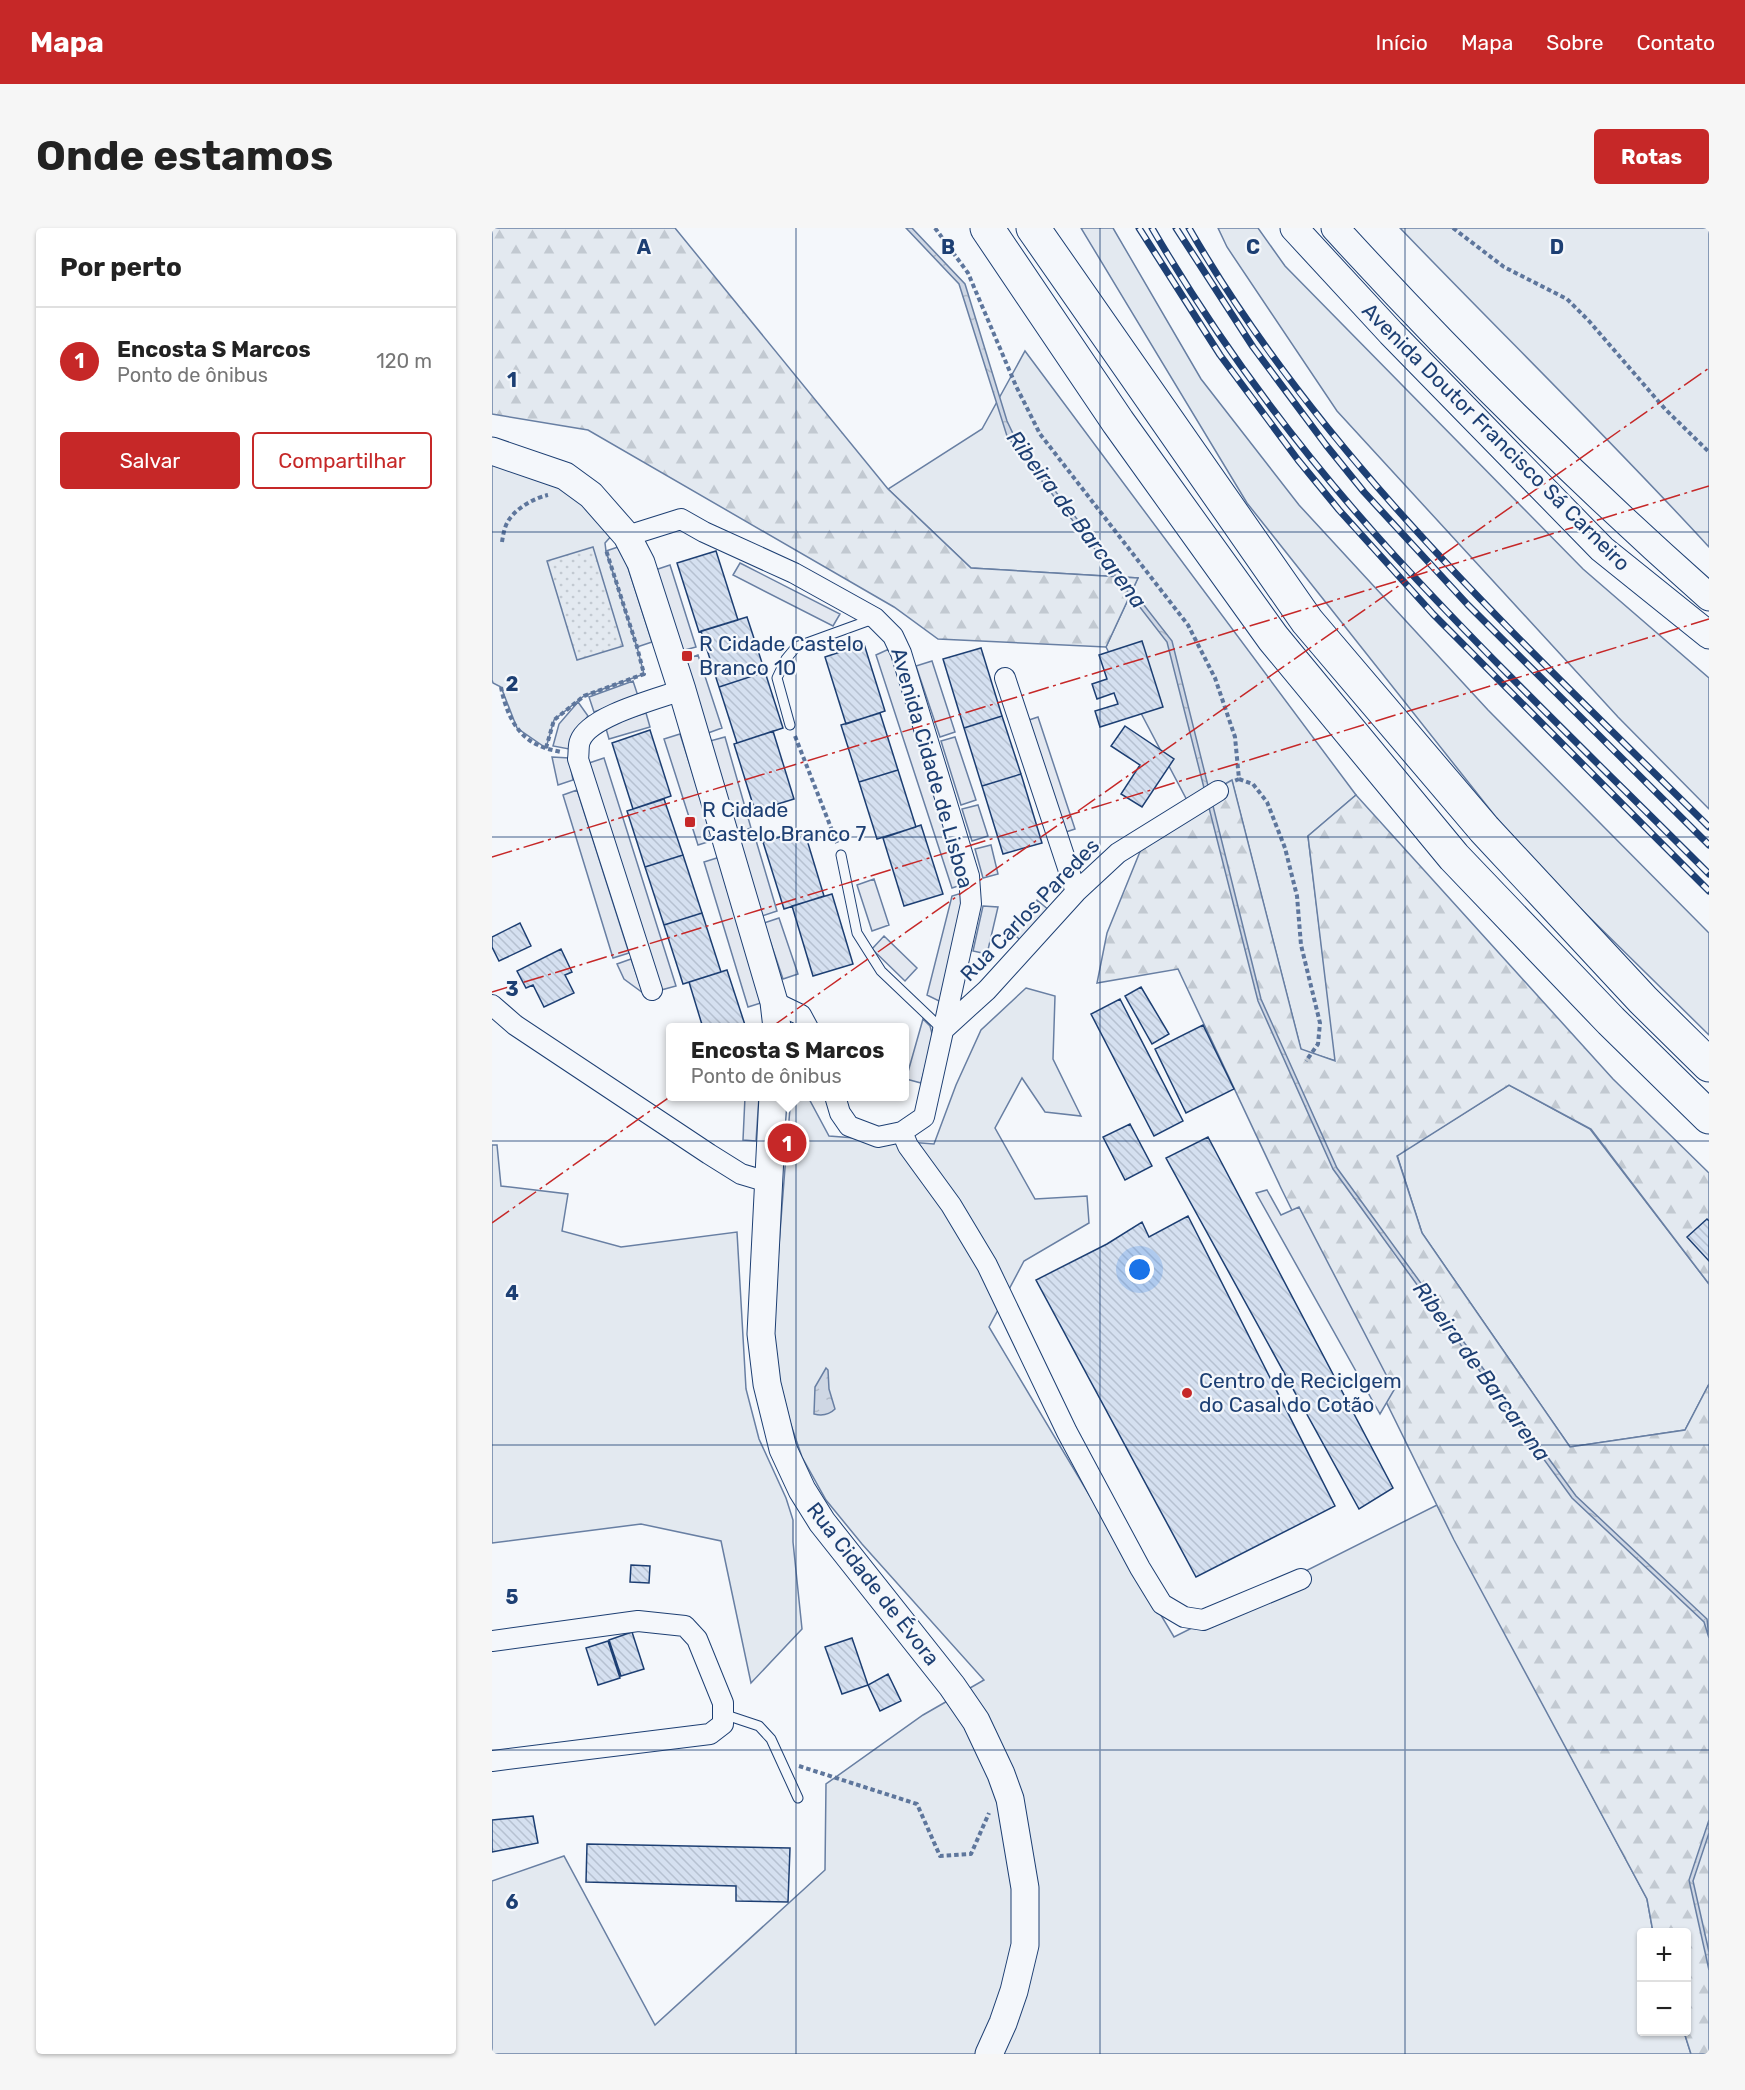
<!DOCTYPE html>
<html lang="pt">
<meta charset="utf-8">
<style>
body{margin:0;font-family:Rubik,sans-serif;background:#f6f6f6;color:#222}
.controls{position:absolute;right:18px;bottom:18px;display:grid;overflow:hidden;border-radius:6px;box-shadow:0 2px 4px #0004}
.controls button{width:54px;height:54px;display:grid;place-items:center;padding:0;border:0;border-bottom:2px solid #e0e0e0;background:#fff;color:#222;font:30px sans-serif}
.you{position:absolute;left:648px;top:1042px;width:21px;height:21px;margin:-15px;border:4px solid #fff;border-radius:50%;background:#1a73e8;box-shadow:0 0 0 9px #1a73e833}
.badge{display:grid;place-items:center;width:39px;height:39px;border-radius:50%;background:#c62828;color:#fff;font-size:20px;font-weight:700}
.pin{position:absolute;translate:-50% -50%;border:3px solid #fff;box-shadow:0 2px 6px #0006}
.popup{position:absolute;left:174px;top:795px;width:243px;height:78px;box-sizing:border-box;display:grid;place-content:center;border-radius:6px;background:#fff;filter:drop-shadow(0 2px 4px #0005);font-size:20px;white-space:nowrap;color:#767676}
.popup b{font-size:22px;color:#222}
.popup::after{content:'';position:absolute;left:50%;top:100%;margin-left:-12px;border:12px solid transparent;border-top-color:#fff}
.list{margin:0;padding:0;list-style:none}
h2{display:flex;justify-content:space-between;align-items:center;height:78px;margin:0;padding:0 24px;font-size:26px}
h2 small{font-size:20px;font-weight:400;color:#767676}
.list li{display:grid;grid-template-columns:39px 1fr auto;gap:18px;align-items:center;box-sizing:border-box;height:108px;padding:0 24px;border-top:2px solid #e0e0e0}
.list b{display:block;font-size:22px;white-space:nowrap}
.list p{margin:0;font-size:20px;white-space:nowrap;color:#767676}
.list em{font-size:20px;font-style:normal;color:#767676}
.actions{display:flex;gap:12px;padding:18px 24px}
.actions a{flex:1;padding:14px 0;border:2px solid #c62828;border-radius:6px;text-align:center;font-size:21px;color:#c62828}
.actions .main{background:#c62828;color:#fff}
.map{position:relative;flex:none;width:1217px;height:1826px;overflow:hidden;border-radius:6px}
header{display:flex;align-items:center;gap:36px;box-sizing:border-box;height:84px;padding:0 30px;background:#c62828;color:#fff}
header strong{font-size:28px}
nav{display:flex;gap:33px;margin-inline-start:auto;font-size:21px}
.intro{display:flex;align-items:center;justify-content:space-between;box-sizing:border-box;height:144px;padding:0 36px}
h1{margin:0;font-size:42px}
.button{padding:15px 27px;border-radius:6px;background:#c62828;color:#fff;font-size:21px;font-weight:700}
main{display:flex;gap:36px;padding:0 36px}
aside{flex:1;background:#fff;border-radius:6px;box-shadow:0 2px 4px #0004}
.map>svg:first-child{display:block}
</style>
<header>
<strong>Mapa</strong>
<nav><a>Início</a><a>Mapa</a><a>Sobre</a><a>Contato</a></nav>
</header>
<div class="intro"><h1>Onde estamos</h1><a class="button">Rotas</a></div>
<main>
<aside>
<h2>Por perto<small></small></h2>
<ul class="list">
<li><span class="badge">1</span><div><b>Encosta S Marcos</b><p>Ponto de ônibus</p></div><em>120 m</em></li>
</ul>
<div class="actions"><a class="main">Salvar</a><a>Compartilhar</a></div>
</aside>
<div class="map">
<svg width="1217" height="1826" viewBox="0 0 1217 1826">
<defs>
<pattern id="forest-firs" width="22" height="20" patternUnits="userSpaceOnUse" patternTransform="scale(1.5)"><rect width="22" height="20" fill="#e3e9f0"/><path d="M5 1l3.5 6h-7zM16 11l3.5 6h-7z" fill="#c2c9d1"/></pattern>
<pattern id="park-dots" width="8" height="8" patternUnits="userSpaceOnUse" patternTransform="scale(1.5)"><rect width="8" height="8" fill="#e3e9f0"/><path d="M2 2h.1M6 6h.1" fill="none" stroke="#c2c9d1" stroke-width="1.8" stroke-linecap="round"/></pattern>
<pattern id="water-ripples" width="26" height="14" patternUnits="userSpaceOnUse" patternTransform="scale(1.5)"><rect width="26" height="14" fill="#cfd7e4"/><path d="M2 4q2-2 4 0t4 0M15 11q2-2 4 0t4 0" fill="none" stroke="#b1bac7"/></pattern>
<pattern id="building-back-hatch" width="6" height="6" patternUnits="userSpaceOnUse" patternTransform="scale(1.5)"><rect width="6" height="6" fill="#d5e0f0"/><path d="M-1 5l2 2M0 0l6 6M5-1l2 2" fill="none" stroke="#b6c1d1"/></pattern>
</defs>
<rect width="100%" height="100%" fill="#f4f7fb"/>
<path fill="#e3e9f0" stroke="#687fa3" stroke-width="1.5" d="M 589,0 L 621,0 L 709,151 L 807,277 L 996,482 L 1217,705 L 1217,807 L 1034,627 L 755,275 Z
M 726,0 L 766,0 L 793,38 L 1091,341 L 1217,450 L 1217,581 L 1126,489 L 845,183 L 735,19 Z
M 908,0 L 1217,0 L 1217,319 C 1117,210 1011,107 908,0 Z
M 533,123 L 864,567 L 816,608 L 844,833 L 809,822 L 740,553 L 697,576 L 614,419 L 646,350 L 479,340 L 396,261 L 490,201 Z
M 0,227 L 66,253 L 121,306 L 113,315 L 114,323 L 145,419 L 152,446 L 92,468 L 62,492 L 54,520 L 25,500 L 9,459 L 1,455 L 0,452 Z
M 534,760 L 563,768 L 561,831 L 589,888 L 553,884 L 530,850 L 503,900 L 543,971 L 595,968 L 597,995 L 532,1033 L 497,1099 L 682,1409 L 945,1277 L 1155,1671 L 1161,1704 L 1150,1704 L 1150,1804 L 1192,1804 L 1199,1826 L 0,1826 L 0,1653 L 72,1628 L 163,1797 L 333,1642 L 334,1556 L 431,1487 L 492,1452 L 370,1316 L 334,1272 L 310,1229 L 298,1194 L 286,1146 L 282,1113 L 282,1082 L 294,927 L 299,927 L 300,904 L 296,904 L 299,869 L 316,869 L 337,908 L 442,916 L 464,857 L 489,802 Z
M 1017,857 L 1098,901 L 1217,1056 L 1217,1156 L 1193,1202 L 1078,1219 L 930,1005 L 905,927 Z
M 0,917 L 5,917 L 9,958 L 76,966 L 70,1003 L 129,1019 L 245,1004 L 254,1161 L 267,1211 L 294,1270 L 301,1292 L 301,1314 L 310,1401 L 259,1455 L 229,1313 L 149,1296 L 0,1315 Z"/>
<path fill="url(#forest-firs)" stroke="#687fa3" stroke-width="1.5" d="M 0,0 L 183,0 L 396,261 L 479,340 L 646,350 L 614,419 L 446,411 L 402,379 L 96,202 L 0,186 Z
M 740,552 L 809,821 L 843,833 L 816,608 L 864,567 L 1121,851 L 1217,945 L 1217,1056 L 1099,901 L 1017,857 L 905,928 L 930,1005 L 1078,1219 L 1193,1202 L 1217,1156 L 1217,1826 L 1199,1826 L 1192,1804 L 1194,1804 L 1194,1704 L 1161,1704 L 1155,1671 L 962,1312 L 789,960 L 686,741 L 605,755 L 615,705 L 658,599 Z"/>
<path fill="url(#park-dots)" stroke="#687fa3" stroke-width="1.5" d="M 101,319 L 131,418 L 85,432 L 55,333 Z"/>
<path fill="#e3e8f0" stroke="#687fa3" stroke-width="1.5" d="M 129,318 L 160,414 L 145,419 L 114,323 Z
M 248,335 L 348,386 L 341,398 L 241,347 Z
M 178,337 L 204,419 L 189,423 L 163,342 Z
M 397,421 L 404,435 L 472,656 L 460,660 L 384,427 Z
M 206,427 L 230,500 L 216,505 L 192,432 Z
M 440,433 L 463,504 L 448,509 L 424,438 Z
M 141,453 L 146,468 L 102,484 L 97,469 Z
M 86,474 L 96,488 L 83,504 L 77,521 L 61,518 L 67,496 Z
M 154,485 L 158,499 L 117,511 L 113,497 Z
M 546,489 L 583,601 L 568,606 L 534,493 Z
M 188,506 L 222,612 L 206,617 L 172,511 Z
M 233,509 L 259,600 L 245,604 L 218,513 Z
M 463,509 L 484,572 L 469,577 L 449,513 Z
M 60,529 L 77,530 L 81,552 L 66,557 Z
M 112,530 L 184,758 L 169,762 L 97,535 Z
M 85,562 L 137,725 L 121,730 L 71,567 Z
M 486,577 L 496,608 L 480,613 L 470,581 Z
M 263,609 L 285,683 L 270,688 L 248,614 Z
M 499,617 L 506,646 L 491,650 L 483,621 Z
M 228,629 L 272,774 L 256,779 L 212,634 Z
M 382,651 L 397,697 L 380,703 L 365,657 Z
M 473,664 L 449,774 L 435,767 L 460,668 Z
M 545,672 L 558,683 L 530,714 L 518,702 Z
M 491,678 L 506,679 L 495,726 L 481,723 Z
M 287,690 L 306,746 L 291,751 L 272,695 Z
M 392,708 L 425,740 L 413,753 L 380,721 Z
M 139,731 L 151,765 L 132,751 L 125,736 Z
M 431,791 L 438,798 L 441,809 L 429,855 L 414,851 Z
M 253,869 L 267,869 L 264,913 L 251,912 Z
M 775,962 L 789,987 L 807,979 L 902,1162 L 888,1186 L 764,965 Z"/>
<path fill="url(#water-ripples)" stroke="#687fa3" stroke-width="1.5" d="M 414,0 L 420,0 L 473,56 L 515,193 L 525,214 L 680,413 L 769,771 L 845,940 L 1084,1268 L 1215,1391 L 1217,1410 L 1212,1394 L 1080,1270 L 841,941 L 766,773 L 675,414 L 515,208 L 467,56 Z
M 334,1140 L 336,1142 L 337,1161 L 343,1181 C 337,1187 330,1188 322,1186 L 323,1159 Z
M 1217,1592 L 1217,1605 L 1201,1653 L 1217,1724 L 1217,1742 L 1197,1652 Z"/>
<path fill="url(#building-back-hatch)" stroke="#1d3f73" stroke-width="1.5" d="M 224,323 L 246,392 L 207,404 L 185,335 Z
M 255,389 L 273,444 L 227,459 L 209,403 Z
M 650,413 L 671,479 L 608,499 L 603,483 L 626,476 L 622,465 L 605,471 L 600,456 L 615,451 L 607,427 Z
M 372,416 L 393,483 L 354,496 L 333,429 Z
M 489,420 L 510,488 L 472,500 L 451,431 Z
M 273,444 L 291,500 L 245,515 L 227,459 Z
M 388,485 L 406,542 L 367,554 L 349,497 Z
M 510,488 L 529,546 L 490,558 L 472,500 Z
M 633,498 L 682,531 L 650,579 L 629,566 L 648,537 L 619,518 Z
M 158,502 L 179,568 L 141,581 L 120,515 Z
M 281,503 L 302,571 L 263,583 L 242,516 Z
M 406,542 L 424,599 L 385,611 L 367,554 Z
M 529,546 L 550,615 L 511,626 L 490,558 Z
M 172,571 L 191,627 L 153,639 L 135,583 Z
M 429,597 L 451,666 L 412,678 L 391,610 Z
M 312,602 L 332,668 L 292,681 L 271,614 Z
M 191,627 L 210,685 L 172,697 L 153,639 Z
M 340,666 L 361,736 L 321,748 L 300,678 Z
M 210,685 L 229,744 L 191,756 L 172,697 Z
M 28,695 L 39,718 L 7,733 L 0,719 L 0,709 Z
M 69,721 L 80,744 L 73,747 L 82,765 L 52,779 L 41,757 L 34,760 L 25,743 Z
M 235,742 L 254,800 L 211,800 L 197,754 Z
M 649,759 L 677,806 L 660,816 L 633,768 Z
M 628,771 L 691,893 L 662,908 L 599,786 Z
M 711,797 L 742,861 L 694,885 L 663,821 Z
M 638,896 L 660,938 L 633,952 L 611,909 Z
M 716,909 L 901,1260 L 867,1281 L 674,930 Z
M 696,988 L 843,1278 L 704,1349 L 544,1052 L 615,1016 L 650,994 L 657,1009 Z
M 1215,991 L 1217,993 L 1217,1033 L 1195,1009 Z
M 139,1337 L 158,1338 L 157,1355 L 138,1354 Z
M 140,1404 L 152,1441 L 129,1448 L 117,1412 Z
M 360,1410 L 376,1457 L 350,1466 L 333,1419 Z
M 116,1413 L 128,1450 L 106,1457 L 94,1420 Z
M 396,1446 L 409,1473 L 388,1483 L 376,1457 Z
M 41,1588 L 46,1615 L 0,1624 L 0,1592 Z
M 95,1616 L 298,1620 L 296,1674 L 244,1673 L 244,1658 L 94,1654 Z"/>
<g fill="none" stroke-linecap="round" stroke-linejoin="round">
<g stroke="#1d3f73" stroke-width="11">
<path id="lane" d="M 298,497 L 285,450 L 294,431 L 304,419 L 381,391
M 349,627 L 365,705 L 389,743 L 451,802
M 231,1486 L 267,1498 L 279,1511 L 306,1570"/>
</g>
<g stroke="#1d3f73" stroke-width="22">
<path id="street" d="M 135,308 L 189,291 L 212,304 L 302,345 L 383,390 L 401,408 L 409,425 L 477,648 L 479,676 L 432,889 L 410,904 L 386,909 L 357,898 L 348,885 L 343,868
M 513,450 L 584,664
M 160,762 L 86,531 C 87,525 86,518 88,513 C 97,488 165,471 190,462
M 282,774 L 309,787 L 316,800
M 0,777 L 23,797 L 217,926 L 249,946 L 276,954
M 451,802 L 495,762 L 584,664 L 626,625 L 726,563
M 410,904 L 416,918 L 459,977 L 495,1037 L 575,1204 L 648,1340 L 670,1376 L 692,1389 L 711,1392 L 809,1351
M 0,1413 L 146,1393 L 193,1398 L 205,1411 L 231,1475 L 231,1496 L 218,1506 L 0,1533"/>
</g>
<g stroke="#1d3f73" stroke-width="29">
<path id="secondary" d="M 802,0 L 899,105 L 1110,321 L 1217,407
M 843,0 C 961,129 1086,253 1217,369
M 0,223 L 73,248 L 99,267 L 135,308 L 149,335 L 190,462 L 282,774 L 285,800
M 281,868 L 269,1106 L 275,1156 L 291,1221 L 310,1262 L 330,1294 L 460,1458 L 484,1493 L 509,1546 L 518,1571 L 533,1660 L 533,1717 L 522,1763 L 511,1795 L 497,1826"/>
</g>
<g stroke="#1d3f73" stroke-width="35">
<path id="highway" d="M 495,0 L 626,194 L 781,410 L 962,629 L 1119,793 L 1217,889
M 541,0 L 815,393 L 992,601 L 1151,772 L 1217,837"/>
</g>
<path stroke="#5e769c" stroke-width="4" stroke-dasharray="4.5 3" stroke-linecap="butt" d="M 443,0 L 476,45 L 524,158 L 548,206 L 696,397 L 723,450 L 743,509 L 747,551 L 742,553
M 961,0 L 1012,39 L 1075,71 L 1097,93 L 1173,181 L 1217,224
M 10,314 C 11,308 12,301 15,295 C 22,281 42,270 56,267
M 9,459 C 13,481 23,507 46,517 C 53,521 61,522 69,524
M 303,508 L 345,615
M 54,520 L 62,492 L 92,468 L 152,446 L 145,419 L 114,322
M 747,551 L 761,556 L 775,574 L 793,620 L 805,668 L 809,717 L 828,795 L 826,816 L 814,833
M 307,1538 L 425,1576 L 448,1628 L 479,1626 L 497,1585"/>
<use href="#lane" stroke="#f4f7fb" stroke-width="9"/>
<use href="#street" stroke="#f4f7fb" stroke-width="20"/>
<use href="#secondary" stroke="#f4f7fb" stroke-width="27"/>
<use href="#highway" stroke="#f4f7fb" stroke-width="33"/>
<g stroke="#1d3f73" stroke-width="7">
<path id="rail" d="M 647,0 L 728,127 L 806,232 L 847,282 L 941,386 L 1217,663
M 660,0 C 728,117 811,227 902,327 C 1003,437 1112,541 1217,646
M 684,0 L 761,119 L 834,217 L 872,264 L 976,377 L 1217,617
M 697,0 C 830,231 1030,413 1217,599"/>
</g>
<use href="#rail" stroke="#f4f7fb" stroke-width="4.5" stroke-dasharray="14" stroke-linecap="butt"/>
<path stroke="#c62828" stroke-width="1.5" stroke-dasharray="21 4.5 3 4.5" stroke-linecap="butt" d="M 922,347 L 1217,140
M 586,583 L 915,352
M 0,629 L 1217,258
M 0,764 L 1217,391
M 278,800 L 579,588
M 0,995 L 179,868"/>
</g>
<path fill="none" stroke="#1d3f73" stroke-width="1.5" stroke-opacity="0.55" d="M 304,0 L 304,1826M 608,0 L 608,1826M 913,0 L 913,1826M 0,304 L 1217,304M 0,609 L 1217,609M 0,913 L 1217,913M 0,1217 L 1217,1217M 0,1522 L 1217,1522"/>
<g fill="#c62828" stroke="#f4f7fb" stroke-width="2">
<rect x="189" y="422" width="12" height="12" rx="3"/>
<rect x="192" y="588" width="12" height="12" rx="3"/>
<circle cx="695" cy="1165" r="6"/>
</g>
<g text-anchor="middle" stroke-width="4.5" stroke-linejoin="round" paint-order="stroke">
<g font-size="21" fill="#1d3f73" stroke="#f4f7fb">
<text transform="translate(1004 209) rotate(45)" y="7">Avenida Doutor Francisco Sá Carneiro</text>
<text transform="translate(440 540) rotate(74)" y="7">Avenida Cidade de Lisboa</text>
<text transform="translate(538 682) rotate(-46)" y="7">Rua Carlos Paredes</text>
<text transform="translate(381 1356) rotate(52)" y="7">Rua Cidade de Évora</text>
</g>
<g font-size="21" fill="#1d3f73" stroke="#f4f7fb" text-anchor="start">
<text x="207" y="423">R Cidade Castelo<tspan x="207" dy="24">Branco 10</tspan></text>
<text x="210" y="589">R Cidade<tspan x="210" dy="24">Castelo Branco 7</tspan></text>
<text x="707" y="1160">Centro de Reciclgem<tspan x="707" dy="24">do Casal do Cotão</tspan></text>
</g>
<g font-size="22" font-style="italic" fill="#1d3f73" stroke="#f4f7fb">
<text transform="translate(585 291) rotate(53)" y="8">Ribeira de Barcarena</text>
<text transform="translate(990 1143) rotate(54)" y="8">Ribeira de Barcarena</text>
</g>
</g>
<g font-size="20" text-anchor="middle" font-weight="bold" fill="#1d3f73" stroke="#f4f7fb" stroke-width="4.5" stroke-linejoin="round" paint-order="stroke">
<text x="152" y="26">A</text>
<text x="456" y="26">B</text>
<text x="761" y="26">C</text>
<text x="1065" y="26">D</text>
<text x="20" y="159">1</text>
<text x="20" y="463">2</text>
<text x="20" y="768">3</text>
<text x="20" y="1072">4</text>
<text x="20" y="1376">5</text>
<text x="20" y="1681">6</text>
</g>
</svg>
<div class="controls">
<button>+</button>
<button>−</button>
</div>
<div class="you"></div>
<div class="pin badge" style="left:295px;top:915px">1</div>
<div class="popup"><b>Encosta S Marcos</b>Ponto de ônibus</div>
</div>
</main>
